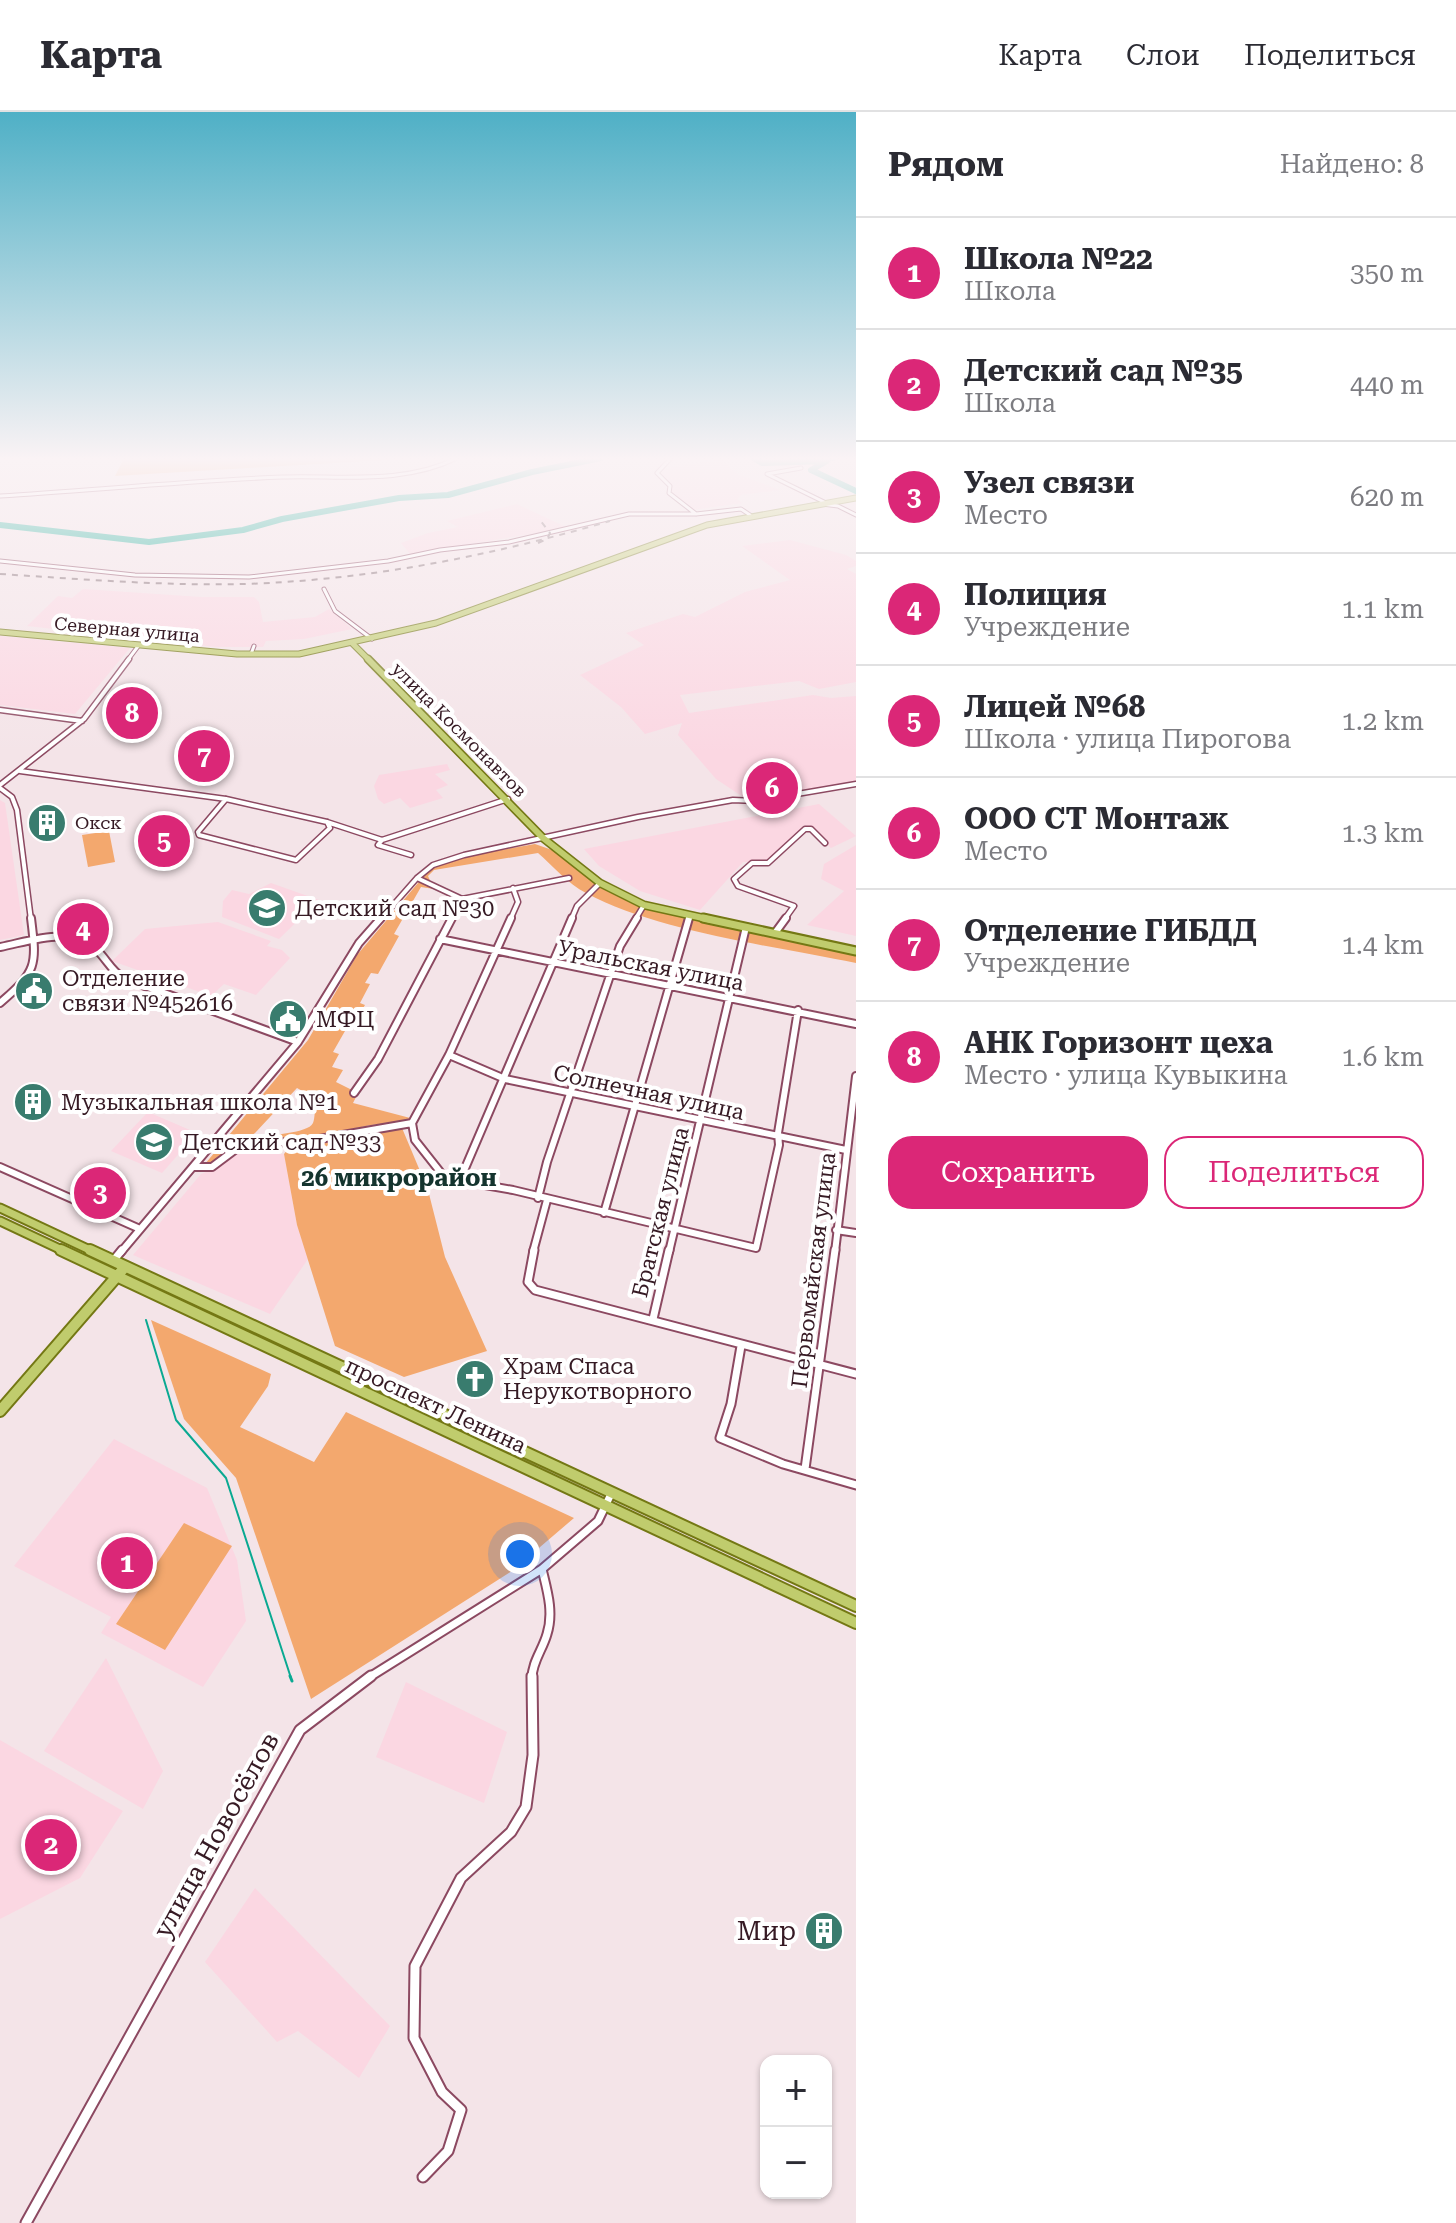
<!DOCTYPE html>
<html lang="ru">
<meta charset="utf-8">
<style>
body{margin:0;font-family:"Roboto Serif",serif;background:#f2f2f3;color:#2b2b33}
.controls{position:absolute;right:24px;bottom:24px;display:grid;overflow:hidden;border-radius:16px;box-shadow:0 2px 6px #0004}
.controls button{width:72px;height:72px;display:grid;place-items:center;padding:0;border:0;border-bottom:2px solid #e1e1e2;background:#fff;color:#2b2b33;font:40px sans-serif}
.you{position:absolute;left:520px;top:1442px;width:28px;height:28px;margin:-20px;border:6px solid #fff;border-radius:50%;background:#1a73e8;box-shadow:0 0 0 12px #1a73e833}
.badge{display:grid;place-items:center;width:52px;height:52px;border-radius:50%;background:#db2777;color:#fff;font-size:26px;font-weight:700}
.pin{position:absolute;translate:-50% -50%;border:4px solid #fff;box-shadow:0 2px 8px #0006}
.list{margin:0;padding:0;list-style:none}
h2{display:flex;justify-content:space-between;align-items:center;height:104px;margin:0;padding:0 32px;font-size:34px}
h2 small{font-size:26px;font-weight:400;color:#7c7c81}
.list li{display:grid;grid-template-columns:52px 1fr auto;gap:24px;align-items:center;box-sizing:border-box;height:112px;padding:0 32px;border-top:2px solid #e1e1e2}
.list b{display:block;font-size:30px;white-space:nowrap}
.list p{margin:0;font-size:26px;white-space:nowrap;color:#7c7c81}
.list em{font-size:26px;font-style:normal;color:#7c7c81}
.actions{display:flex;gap:16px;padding:24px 32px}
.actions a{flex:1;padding:18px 0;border:2px solid #db2777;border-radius:24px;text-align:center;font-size:28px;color:#db2777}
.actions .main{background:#db2777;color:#fff}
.map{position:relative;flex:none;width:856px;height:2111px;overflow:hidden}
header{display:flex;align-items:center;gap:48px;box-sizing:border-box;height:112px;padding:0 40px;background:#fff;border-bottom:2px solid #e1e1e2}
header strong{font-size:38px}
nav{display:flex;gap:44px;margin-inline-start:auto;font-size:28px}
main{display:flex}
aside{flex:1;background:#fff}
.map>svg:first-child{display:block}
</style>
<header>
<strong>Карта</strong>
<nav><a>Карта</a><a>Слои</a><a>Поделиться</a></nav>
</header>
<main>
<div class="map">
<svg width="856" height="2111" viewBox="0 0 856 2111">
<rect width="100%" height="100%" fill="#f4e4e8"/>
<path fill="#fbd7e2" d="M 721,347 L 737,362 L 780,378 L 741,383 L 737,387 L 742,391 L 693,398 L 670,380 L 672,374 L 659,361 L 668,356 Z
M 517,392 L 568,416 L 410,442 L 401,431 L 428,421 L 458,415 L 447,409 Z
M 790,428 L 846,443 L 856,449 L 856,454 L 847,457 L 856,462 L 856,570 L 819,577 L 799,569 L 680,583 L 689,601 L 813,583 L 831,586 L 856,584 L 856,671 L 749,689 L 716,667 L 678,623 L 682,611 L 645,622 L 621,595 L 580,563 L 644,533 L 626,521 L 683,502 L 695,505 L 745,480 L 790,468 L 742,434 Z
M 83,477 L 201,485 L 254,485 L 259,490 L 263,510 L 315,505 L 329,497 L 352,517 L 304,527 L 266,529 L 263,535 L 216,535 L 27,514 L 58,484 L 72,486 Z
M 0,524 L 130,536 L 75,602 L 0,593 Z
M 447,652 L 450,658 L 435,662 L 448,673 L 436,678 L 443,686 L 410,696 L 400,686 L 384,692 L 378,687 L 374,674 L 379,663 Z
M 0,688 L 5,691 L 24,823 L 0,828 Z
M 819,692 L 856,724 L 831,736 L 804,713 L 771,750 L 743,750 L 700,798 L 640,779 L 599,754 L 584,737 Z
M 856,733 L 856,824 L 807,813 L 844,779 L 821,767 L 824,752 Z
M 271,771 L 319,788 L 279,827 L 222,805 L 223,789 L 232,778 L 249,782 Z
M 218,810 L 271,829 L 267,834 L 282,838 L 290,846 L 256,883 L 224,872 L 211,884 L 112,849 L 145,817 Z
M 148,1000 L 197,1021 L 162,1061 L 111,1039 Z
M 237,1040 L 284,1042 L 297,1113 L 308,1147 L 270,1202 L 133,1143 L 201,1062 L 214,1057 Z
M 114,1327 L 207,1376 L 237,1448 L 246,1509 L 203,1575 L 101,1521 L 111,1505 L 14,1454 Z
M 106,1546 L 163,1659 L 143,1697 L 44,1639 Z
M 406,1570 L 507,1620 L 484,1691 L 376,1645 Z
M 0,1628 L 123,1699 L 80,1766 L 0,1807 Z
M 255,1776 L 390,1914 L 359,1966 L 298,1919 L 277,1930 L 205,1850 Z"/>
<path fill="#f3a86e" d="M 124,346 L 416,346 L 115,364 Z
M 109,719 L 115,750 L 88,755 L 82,723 Z
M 535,732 L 555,739 L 603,775 L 655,798 L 856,840 L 856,851 C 774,834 659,820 586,781 C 568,772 553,754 538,741 L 434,758 L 428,764 L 434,777 L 421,775 L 394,822 L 399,824 L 378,862 L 371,861 L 365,871 L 370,872 L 360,891 L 365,893 L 359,903 L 364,904 L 359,914 L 349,912 L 333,940 L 339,942 L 332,955 L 343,958 L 336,970 L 358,981 L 353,991 L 414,1007 L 412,1010 L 371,1013 L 315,1025 L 251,1031 C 267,1020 307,1023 313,1011 C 315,1006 315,996 315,990 L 311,984 L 297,976 L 255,1021 L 211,1052 L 205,1052 L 308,928 L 357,843 L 429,758 L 461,745 Z
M 402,1016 L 428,1078 L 445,1145 L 487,1239 L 404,1265 L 335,1234 L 297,1113 L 284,1042 L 289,1036 Z
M 151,1208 L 271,1262 L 268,1274 L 240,1315 L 314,1350 L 346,1300 L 574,1406 L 512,1459 L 311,1587 L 236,1366 L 184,1307 Z
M 184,1411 L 232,1434 L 165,1538 L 116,1512 Z"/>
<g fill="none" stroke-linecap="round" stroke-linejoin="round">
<path stroke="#0aa992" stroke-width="2" d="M 827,349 L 841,346
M 146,1208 L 176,1308 L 226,1366 L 291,1566"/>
<path stroke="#0aa992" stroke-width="3" d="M 290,1564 L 292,1569"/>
<path stroke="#0aa992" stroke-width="6" d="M 753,346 L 762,351 L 827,349 L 811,358 L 856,379
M 0,413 L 149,430 L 243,418 L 282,407 L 399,386 L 448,383 L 532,360 L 601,346"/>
<g stroke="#8c4961" stroke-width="5">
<path id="minor-far4" d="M 671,346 L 657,361 L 670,374 L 669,381 L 696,402
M 801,356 L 767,362 L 824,390
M 0,384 C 94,378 188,369 282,365 C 340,363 403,373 457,346
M 822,392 L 838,394 L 856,403
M 0,449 L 135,463 L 249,465 L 388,449 L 440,438 L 509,430 L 629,402 L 696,402 L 741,397 L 750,403
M 324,477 L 335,499 L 372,527
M 251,542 L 254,534
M 127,549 L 139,533"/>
</g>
<g stroke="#8c4961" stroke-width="7">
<path id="minor-far3" d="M 0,598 L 82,609
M 20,659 L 226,687 L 327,710 L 382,728 L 508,687
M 0,673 L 84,607 L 129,547
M 0,676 L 12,685 L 17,698 L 31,808
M 226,687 L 198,720 L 199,723 L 296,748 L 330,716 L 327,710
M 382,728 L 378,733 L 411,743
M 417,766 L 462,787
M 380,808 L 417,766 L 433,753 L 464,743 L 638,705 L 733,688 L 756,689 L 856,672
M 451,808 L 462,787 L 569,766
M 510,808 L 518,790 L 513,776
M 571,808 L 577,794 L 600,771
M 635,808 L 644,793
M 689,808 L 690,804
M 784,808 L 794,794 L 738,774 L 734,767 L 752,751 L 768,751 L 805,717 L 811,717 L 825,731"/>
</g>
<g stroke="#8c4961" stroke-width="10">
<path id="minor-far2" d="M 775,821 L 786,806
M 440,827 L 856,912
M 0,835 C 31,829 71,813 97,838 C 107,848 111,858 123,866 L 298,930
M 0,891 C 37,859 37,854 31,806
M 449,943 L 505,967 L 846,1038
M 354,981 L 378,947 L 452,806
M 412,1011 L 449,943 L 511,806
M 0,1055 L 140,1117
M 194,1055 L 212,1055 L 240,1034 L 314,1028 L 412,1011 L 415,1028 L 445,1066 L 513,1078 L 756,1136 L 779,1033 L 778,1021 L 798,898
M 460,1068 L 572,806
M 538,1086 L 547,1050 L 620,834 L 637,806
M 604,1101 L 689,806
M 836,1118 L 856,1121
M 121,1140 L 298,930 L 359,831 L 381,806
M 533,1140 L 547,1088
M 669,1140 L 746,815
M 835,1140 L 856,964"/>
</g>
<g stroke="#8c4961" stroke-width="11">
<path id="minor-far1" d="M 534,1138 L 528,1170 L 535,1178 L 856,1262
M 113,1149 L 122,1138
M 653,1207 L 669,1138
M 741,1234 L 731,1292 L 720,1326 L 783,1352 L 856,1373
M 805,1357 L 835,1138
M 368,1566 L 542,1457 L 598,1409 L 611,1382
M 532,1566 C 532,1550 543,1537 547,1522 C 554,1500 547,1478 542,1457"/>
</g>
<g stroke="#8c4961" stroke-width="13">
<path id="minor" d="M 423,2065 L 448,2039 L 461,1998 L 442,1980 L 414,1926 L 415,1854 L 461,1766 L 511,1720 L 526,1695 L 533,1643 L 532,1564
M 26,2111 L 300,1618 L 371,1564"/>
</g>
<g stroke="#747814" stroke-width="7">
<path id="major-far3" d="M 0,520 L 237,542 L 299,542 L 436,511 L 707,413 L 856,386
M 353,532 L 370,549"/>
</g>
<g stroke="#747814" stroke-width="9">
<path id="major-far2" d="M 368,547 L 543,726 L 600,771 L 644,793 L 712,808"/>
</g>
<g stroke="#747814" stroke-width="11">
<path id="major-far1" d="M 703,806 L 856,839
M 0,1096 L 94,1140
M 0,1109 L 66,1140"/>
</g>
<g stroke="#747814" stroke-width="14">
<path id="major" d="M 61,1138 L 856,1511
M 90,1138 L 856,1494
M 0,1299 L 125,1155"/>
</g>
<use href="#minor-far4" stroke="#fff" stroke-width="3"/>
<use href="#minor-far3" stroke="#fff" stroke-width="4"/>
<use href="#minor-far2" stroke="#fff" stroke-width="6"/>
<use href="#minor-far1" stroke="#fff" stroke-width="7"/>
<use href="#minor" stroke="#fff" stroke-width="9"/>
<use href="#major-far3" stroke="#c0cc6d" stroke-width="5"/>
<use href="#major-far2" stroke="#c0cc6d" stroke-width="6"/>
<use href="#major-far1" stroke="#c0cc6d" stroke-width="7"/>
<use href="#major" stroke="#c0cc6d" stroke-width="10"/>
<path stroke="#816a71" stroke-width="2" stroke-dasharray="6 6" stroke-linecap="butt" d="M 538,431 L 547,427 L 550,421 L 540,408
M 0,462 C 81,467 163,474 244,472 C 369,468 490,444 610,409"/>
</g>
<linearGradient id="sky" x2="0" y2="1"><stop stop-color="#4fb0c6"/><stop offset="0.54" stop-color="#faf3f5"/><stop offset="1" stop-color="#faf3f5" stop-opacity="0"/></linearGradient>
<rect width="856" height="642" fill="url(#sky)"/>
<defs>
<g id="building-disc" transform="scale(2)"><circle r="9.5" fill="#397c6e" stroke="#fff"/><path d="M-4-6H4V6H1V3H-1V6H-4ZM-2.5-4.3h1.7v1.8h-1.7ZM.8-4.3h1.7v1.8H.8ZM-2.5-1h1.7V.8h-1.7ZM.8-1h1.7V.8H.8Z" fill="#fff"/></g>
<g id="school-disc" transform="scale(2)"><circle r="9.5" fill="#397c6e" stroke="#fff"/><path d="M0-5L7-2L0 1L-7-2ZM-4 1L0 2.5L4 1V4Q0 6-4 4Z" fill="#fff"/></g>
<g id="civic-disc" transform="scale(2)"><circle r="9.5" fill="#397c6e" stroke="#fff"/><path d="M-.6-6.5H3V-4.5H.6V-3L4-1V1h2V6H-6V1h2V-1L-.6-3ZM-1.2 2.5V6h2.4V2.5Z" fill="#fff"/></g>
<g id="church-disc" transform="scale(2)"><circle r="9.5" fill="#397c6e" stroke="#fff"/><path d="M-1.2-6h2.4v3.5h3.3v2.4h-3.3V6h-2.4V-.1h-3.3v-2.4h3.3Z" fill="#fff"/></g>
</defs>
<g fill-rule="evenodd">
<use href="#building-disc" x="47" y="711"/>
<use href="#school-disc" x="267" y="796"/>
<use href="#civic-disc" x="34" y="879"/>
<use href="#civic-disc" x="288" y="907"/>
<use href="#building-disc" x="33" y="990"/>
<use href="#school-disc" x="154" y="1030"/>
<use href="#church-disc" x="475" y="1267"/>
<use href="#building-disc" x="824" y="1819"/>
</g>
<g text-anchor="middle" stroke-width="8" stroke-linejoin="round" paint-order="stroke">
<g font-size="18" fill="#361a24" stroke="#fff">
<text transform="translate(127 518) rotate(5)" y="6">Северная улица</text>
<text transform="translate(459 618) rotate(45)" y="6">улица Космонавтов</text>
</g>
<g font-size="18" fill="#361a24" stroke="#fff" text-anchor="start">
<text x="75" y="717">Окск</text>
</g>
<g font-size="22" fill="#361a24" stroke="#fff" text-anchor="start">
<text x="295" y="804">Детский сад №30</text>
<text x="62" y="874">Отделение<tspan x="62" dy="25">связи №452616</tspan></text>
<text x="316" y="915">МФЦ</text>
<text x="61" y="998">Музыкальная школа №1</text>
<text x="182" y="1038">Детский сад №33</text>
<text x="503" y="1262">Храм Спаса<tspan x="503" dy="25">Нерукотворного</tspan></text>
</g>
<g font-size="22" fill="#361a24" stroke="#fff">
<text transform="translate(651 853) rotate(11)" y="8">Уральская улица</text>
<text transform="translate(649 980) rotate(12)" y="8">Солнечная улица</text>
<text transform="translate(660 1100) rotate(-76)" y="8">Братская улица</text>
<text transform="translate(813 1158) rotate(-83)" y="8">Первомайская улица</text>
<text transform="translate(436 1293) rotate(25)" y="8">проспект Ленина</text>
</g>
<g font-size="24" font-weight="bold" fill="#14342e" stroke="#fff">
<text x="399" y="1074">26 микрорайон</text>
</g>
<g font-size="26" fill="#361a24" stroke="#fff">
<text transform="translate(216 1723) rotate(-61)" y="9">улица Новосёлов</text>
</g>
<g font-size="26" fill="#361a24" stroke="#fff" text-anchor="end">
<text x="796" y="1828">Мир</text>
</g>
</g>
</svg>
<div class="controls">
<button>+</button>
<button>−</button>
</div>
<div class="you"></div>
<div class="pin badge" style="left:127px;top:1451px">1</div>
<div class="pin badge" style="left:51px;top:1733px">2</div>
<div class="pin badge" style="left:100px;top:1081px">3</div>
<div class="pin badge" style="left:83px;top:817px">4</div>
<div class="pin badge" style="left:164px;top:729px">5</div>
<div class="pin badge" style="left:772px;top:676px">6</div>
<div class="pin badge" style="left:204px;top:644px">7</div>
<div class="pin badge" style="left:132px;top:601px">8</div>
</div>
<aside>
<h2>Рядом<small>Найдено: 8</small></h2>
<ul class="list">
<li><span class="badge">1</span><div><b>Школа №22</b><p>Школа</p></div><em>350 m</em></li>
<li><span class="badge">2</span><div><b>Детский сад №35</b><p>Школа</p></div><em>440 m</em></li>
<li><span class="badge">3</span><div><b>Узел связи</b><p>Место</p></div><em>620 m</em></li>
<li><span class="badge">4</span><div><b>Полиция</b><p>Учреждение</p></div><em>1.1 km</em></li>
<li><span class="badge">5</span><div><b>Лицей №68</b><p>Школа · улица Пирогова</p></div><em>1.2 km</em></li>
<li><span class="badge">6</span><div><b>ООО СТ Монтаж</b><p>Место</p></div><em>1.3 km</em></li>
<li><span class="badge">7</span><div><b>Отделение ГИБДД</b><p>Учреждение</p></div><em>1.4 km</em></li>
<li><span class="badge">8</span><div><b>АНК Горизонт цеха</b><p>Место · улица Кувыкина</p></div><em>1.6 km</em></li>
</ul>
<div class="actions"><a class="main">Сохранить</a><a>Поделиться</a></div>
</aside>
</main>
